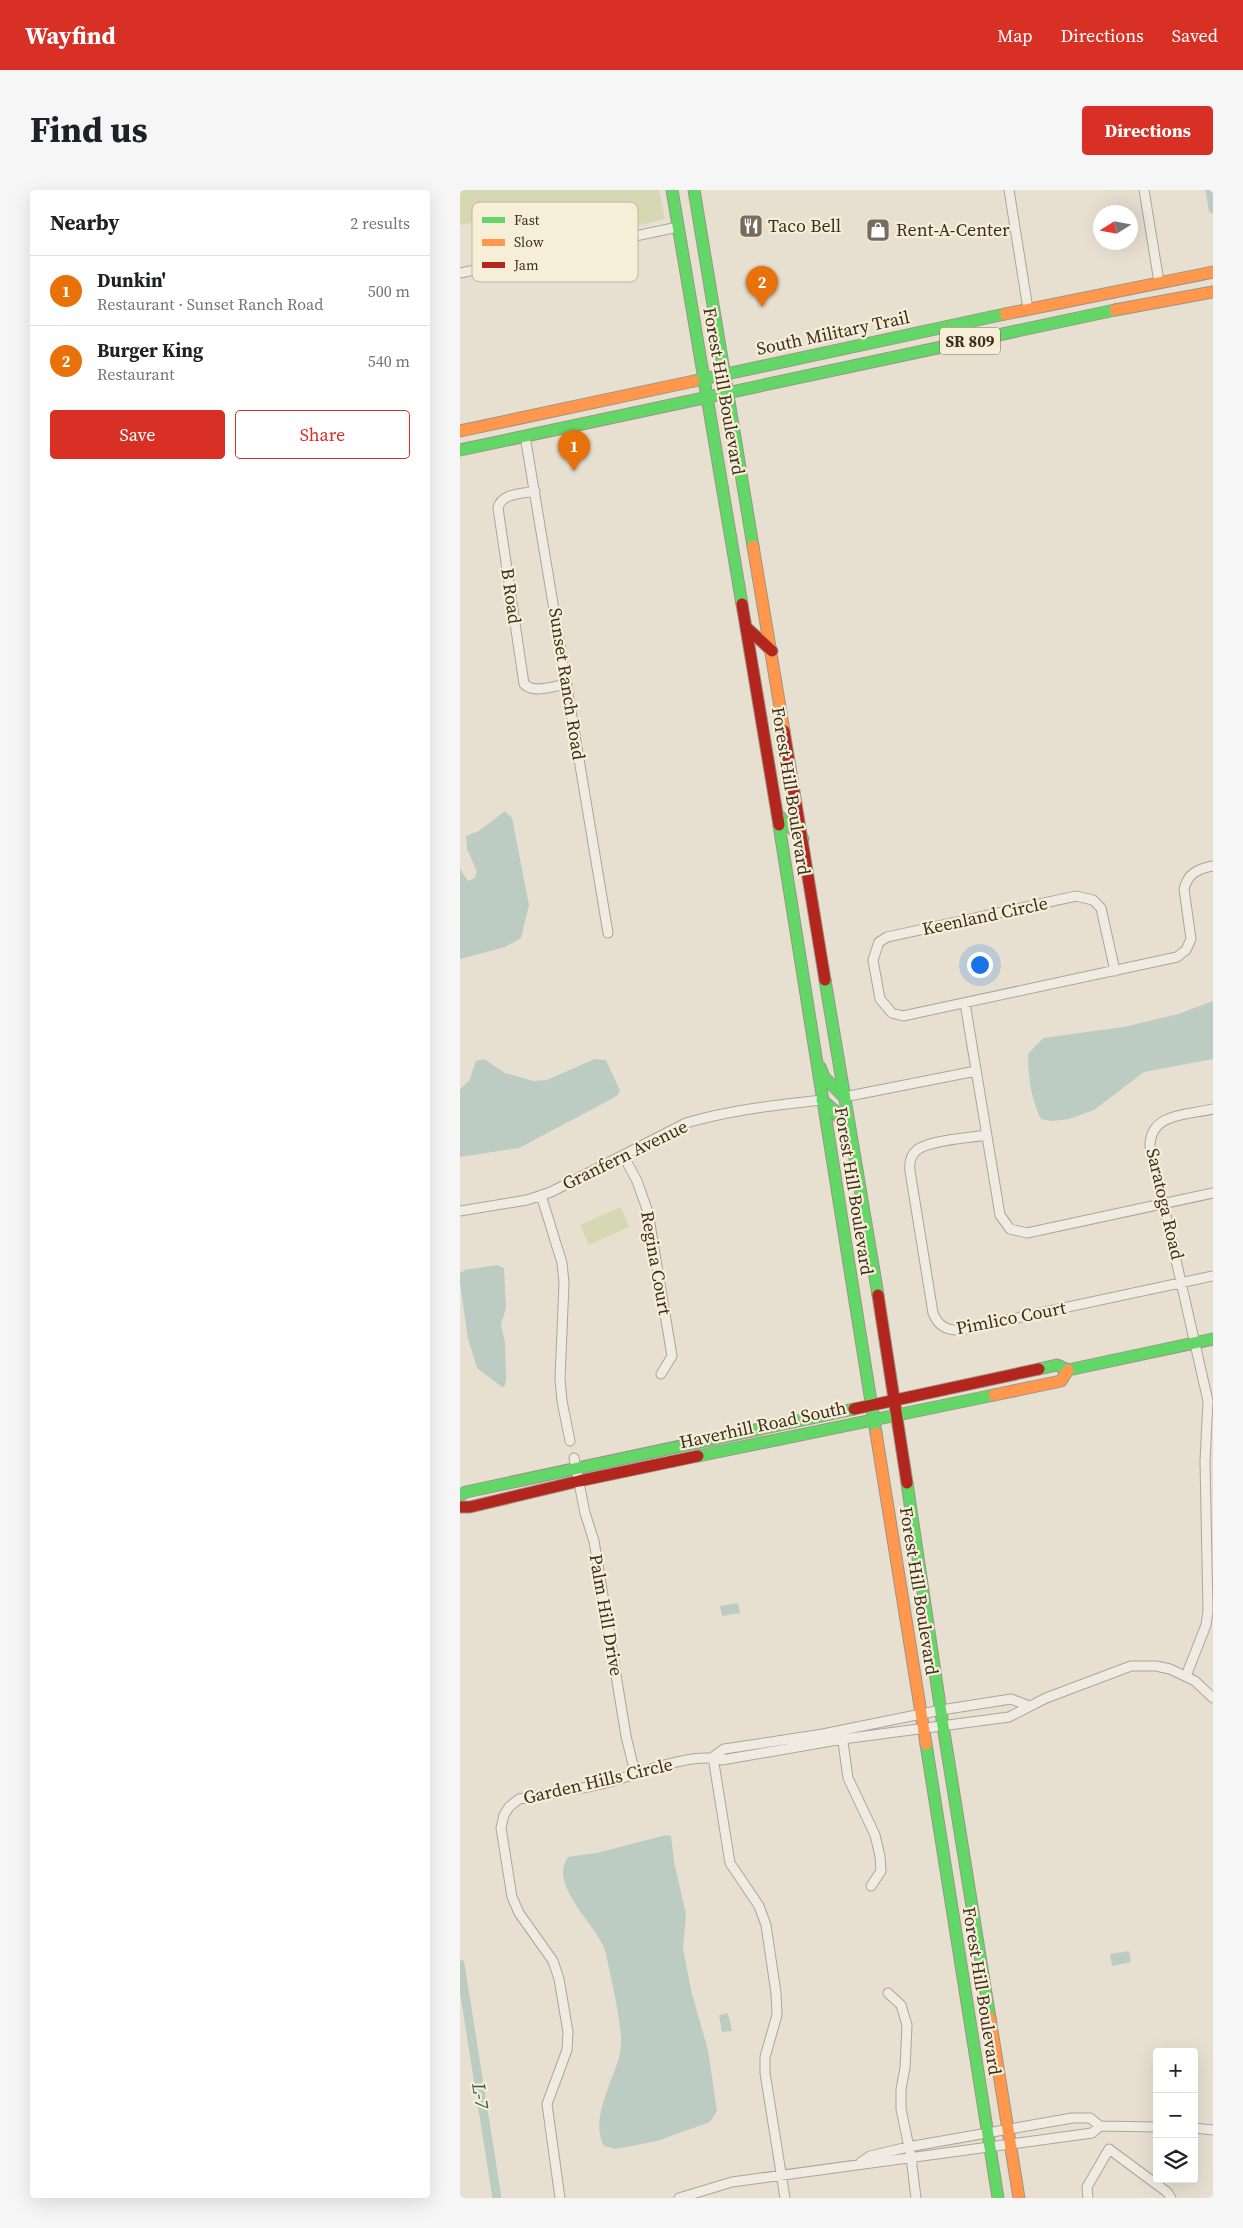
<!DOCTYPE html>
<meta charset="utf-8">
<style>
body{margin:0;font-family:"Source Serif 4",serif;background:#f6f6f6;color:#202124}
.controls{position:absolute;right:15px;bottom:15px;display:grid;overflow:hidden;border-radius:5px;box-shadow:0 5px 20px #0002}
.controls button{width:45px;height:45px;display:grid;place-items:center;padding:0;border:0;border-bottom:1px solid #e0e0e0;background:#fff;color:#202124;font:25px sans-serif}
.compass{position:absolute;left:633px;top:15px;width:45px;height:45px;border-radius:50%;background:#fff;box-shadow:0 5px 20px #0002;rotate:259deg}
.you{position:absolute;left:519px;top:774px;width:18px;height:18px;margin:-12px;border:4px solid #fff;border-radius:50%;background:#1a73e8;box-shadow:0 0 0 8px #1a73e833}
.badge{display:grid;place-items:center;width:32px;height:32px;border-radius:50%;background:#d93025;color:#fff;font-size:16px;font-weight:700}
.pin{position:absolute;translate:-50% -41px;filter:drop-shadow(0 1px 2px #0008)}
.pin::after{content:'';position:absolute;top:26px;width:18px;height:15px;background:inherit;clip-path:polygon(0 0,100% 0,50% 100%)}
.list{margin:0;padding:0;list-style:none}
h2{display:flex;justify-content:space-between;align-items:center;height:65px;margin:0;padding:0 20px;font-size:21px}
h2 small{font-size:16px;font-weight:400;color:#757577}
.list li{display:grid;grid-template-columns:32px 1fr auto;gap:15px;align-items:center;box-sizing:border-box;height:70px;padding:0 20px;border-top:1px solid #e0e0e0}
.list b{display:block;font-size:19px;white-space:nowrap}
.list p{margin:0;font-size:16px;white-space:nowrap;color:#757577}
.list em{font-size:16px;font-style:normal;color:#757577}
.actions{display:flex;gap:10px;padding:15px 20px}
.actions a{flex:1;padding:11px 0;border:1px solid #d93025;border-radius:5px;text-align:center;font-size:18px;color:#d93025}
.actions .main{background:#d93025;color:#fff}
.icon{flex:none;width:28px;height:28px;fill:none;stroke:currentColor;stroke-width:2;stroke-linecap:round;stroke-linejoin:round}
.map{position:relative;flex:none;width:753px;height:2008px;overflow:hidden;border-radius:5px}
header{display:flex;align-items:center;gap:30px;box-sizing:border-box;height:70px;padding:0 25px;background:#d93025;color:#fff}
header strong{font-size:24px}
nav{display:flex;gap:28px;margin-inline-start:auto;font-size:18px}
.intro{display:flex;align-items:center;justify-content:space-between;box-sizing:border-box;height:120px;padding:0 30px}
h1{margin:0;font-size:35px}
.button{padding:12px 22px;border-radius:5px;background:#d93025;color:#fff;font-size:18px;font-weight:700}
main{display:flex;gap:30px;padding:0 30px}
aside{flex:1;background:#fff;border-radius:5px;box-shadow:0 5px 20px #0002}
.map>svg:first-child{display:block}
</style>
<header>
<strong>Wayfind</strong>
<nav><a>Map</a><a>Directions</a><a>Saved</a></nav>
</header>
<div class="intro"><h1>Find us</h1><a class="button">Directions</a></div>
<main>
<aside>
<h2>Nearby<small>2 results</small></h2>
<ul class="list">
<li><span class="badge" style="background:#e8710a">1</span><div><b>Dunkin'</b><p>Restaurant · Sunset Ranch Road</p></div><em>500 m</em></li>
<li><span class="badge" style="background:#e8710a">2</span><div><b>Burger King</b><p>Restaurant</p></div><em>540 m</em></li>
</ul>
<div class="actions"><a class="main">Save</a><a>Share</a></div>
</aside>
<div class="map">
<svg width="753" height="2008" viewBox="0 0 753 2008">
<rect width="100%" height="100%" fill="#e7e0d1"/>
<path fill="#d6d7b3" d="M 0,0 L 199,0 L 205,29 L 122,49 L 107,14 L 0,35 Z
M 161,1017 L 169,1037 L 129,1055 L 120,1035 Z"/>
<path fill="#bcccc2" d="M 45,621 L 52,628 L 69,715 L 61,748 L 45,757 L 0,769 L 0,679 L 8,691 L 15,688 L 17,682 L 7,659 L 6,646 L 19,641 Z
M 753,811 L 753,869 L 684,882 L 634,920 L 609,929 L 591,931 L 581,929 C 571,910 568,885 568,864 L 583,848 L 664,837 L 718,824 Z
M 24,869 L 45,883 L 73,891 L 87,890 L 135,869 L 146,870 L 160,901 L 158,905 L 144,913 L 59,958 L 0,967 L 0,899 L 9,891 L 16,871 Z
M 37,1075 L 44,1078 L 46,1118 L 41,1135 L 45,1153 L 46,1191 L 45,1196 L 42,1197 L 17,1178 L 8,1149 L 0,1093 L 0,1083 L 5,1080 Z
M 278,1413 L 280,1423 L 262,1426 L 260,1416 Z
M 206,1645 L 211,1646 L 214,1672 L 226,1724 L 223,1759 L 232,1804 L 248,1860 L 257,1921 L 250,1932 L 197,1951 L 156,1959 L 144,1956 C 129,1929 154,1890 160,1863 C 165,1842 150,1787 146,1763 C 139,1736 87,1696 108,1667 L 137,1663 Z
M 669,1761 L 671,1772 L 652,1776 L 650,1764 Z
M 268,1823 L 272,1841 L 262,1842 L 259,1825 Z"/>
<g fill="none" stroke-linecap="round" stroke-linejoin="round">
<path stroke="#bcccc2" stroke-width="9" d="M 750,0 L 753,19
M 0,1774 L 37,2008"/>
<g stroke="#ada599" stroke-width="11">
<path id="street" d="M 549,0 L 568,119
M 684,0 L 699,92
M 0,83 L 218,37
M 65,246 L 148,743
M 75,301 C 62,304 41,303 38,318 L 64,494 C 74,504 94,496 107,494
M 655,781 L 641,718 L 633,710 L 616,706 L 427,747 L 419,752 L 413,770 L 420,809 L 432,823 L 443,826 L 717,767 L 726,760 L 731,749 L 724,699 C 728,683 738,679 753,676
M 505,813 L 540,1025 L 550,1039 L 567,1043 L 753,1003
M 384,907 L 516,881
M 526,945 C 510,948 469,950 457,960 C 451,965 449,973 450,981 L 473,1123 C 478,1136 487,1141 501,1140 L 753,1086
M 163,965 L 177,991 L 188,1022 L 212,1166 L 201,1184
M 81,1005 L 102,1073 L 104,1093 L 100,1189 L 102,1211 L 110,1251
M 0,1021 L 67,1010 L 91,1002 L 226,933 C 270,920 316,915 362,910
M 114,1268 L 125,1323 L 134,1351 L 166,1546 L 175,1583
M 726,1486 L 746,1435 L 748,1421 L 745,1271 L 748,1211 L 690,956 C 690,923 727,925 753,919
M 382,1545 L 388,1588 L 415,1645 L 420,1666 L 421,1681 L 411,1696
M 253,1567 L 270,1673 L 299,1716 L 306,1735 L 316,1803 L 317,1825 L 305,1867 L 305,1883 L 325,2008
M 253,1567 L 264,1559 L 363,1544 L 481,1520 L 551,1509 L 569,1516
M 428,1803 L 441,1815 L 447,1835 L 445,1878 L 441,1899 L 441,1919 L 451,1967 L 456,2008
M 734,1938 L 753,1940
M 401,1972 L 410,1966 L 448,1957 L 612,1928 L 630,1928 L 640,1936
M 100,2008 L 87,1914 L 107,1860 L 108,1842 L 99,1789 L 93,1771 L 59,1723 L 52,1707 L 41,1638 L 44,1625 L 49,1617 L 59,1609 C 87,1604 115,1600 142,1594 C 174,1586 231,1561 262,1570 L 383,1549 L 549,1527 L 586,1508 L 671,1476 L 696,1476 L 710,1479 L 735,1491 L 753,1508
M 219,2008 L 272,1992 L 632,1943 L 640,1936 L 697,1937
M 628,2008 L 627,1997 L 649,1959 L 707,2002 L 711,2008"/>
</g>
<g stroke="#9c958a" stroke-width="13">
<path id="fast" d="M 212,0 L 282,414
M 234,0 L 293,356
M 234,191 L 545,124
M 0,260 L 655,120
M 317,624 L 343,649
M 319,635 L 416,1243
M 365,790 L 418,1105
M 360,877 L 364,887 L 384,907
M 362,910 L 375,921 L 386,939
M 579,1179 L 597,1175 L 608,1180 L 753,1149
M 238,1266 L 534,1205
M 447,1293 L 483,1536 L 530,1828
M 0,1305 L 6,1302 L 394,1219
M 466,1554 L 538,2008"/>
</g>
<g stroke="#9c958a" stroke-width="13">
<path id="slow" d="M 655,120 L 753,102
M 545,124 L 753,82
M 0,241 L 234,191
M 293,356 L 324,541
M 534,1205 L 601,1191 L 608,1180
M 416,1243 L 466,1554
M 530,1828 L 559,2008"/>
</g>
<g stroke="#9c958a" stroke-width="13">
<path id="jam" d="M 282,414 L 319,635
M 286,437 L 312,461
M 324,541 L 365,790
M 418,1105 L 447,1293
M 394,1219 L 579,1179
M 0,1317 L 10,1317 L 119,1291 L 238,1266"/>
</g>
<use href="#street" stroke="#efebe3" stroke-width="9"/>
<use href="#fast" stroke="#63d668" stroke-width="11"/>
<use href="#slow" stroke="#ff974d" stroke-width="11"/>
<use href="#jam" stroke="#b3261e" stroke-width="11"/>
</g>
<defs>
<g id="restaurant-square" transform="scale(1.25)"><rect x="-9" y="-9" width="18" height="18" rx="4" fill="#786c5e" stroke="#f7eed8"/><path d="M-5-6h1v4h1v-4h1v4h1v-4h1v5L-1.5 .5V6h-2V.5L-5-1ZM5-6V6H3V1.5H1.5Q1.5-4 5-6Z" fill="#fff"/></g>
<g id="shop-square" transform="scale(1.25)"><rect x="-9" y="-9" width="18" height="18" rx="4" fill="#786c5e" stroke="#f7eed8"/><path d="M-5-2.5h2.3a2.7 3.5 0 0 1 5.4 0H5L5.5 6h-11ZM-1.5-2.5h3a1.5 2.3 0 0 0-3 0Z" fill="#fff"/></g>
</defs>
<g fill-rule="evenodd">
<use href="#restaurant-square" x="291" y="36"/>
<use href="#shop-square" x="418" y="40"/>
</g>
<g text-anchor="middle" stroke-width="4.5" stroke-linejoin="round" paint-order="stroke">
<rect fill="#f7eed8" stroke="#756857" stroke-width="1" x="480" y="137.5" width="60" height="27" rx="4"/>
<g font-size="16" font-weight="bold" fill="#3d2e20">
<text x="510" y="157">SR 809</text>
</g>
<g font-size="18" fill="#3d2e20" stroke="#f7eed8" text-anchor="start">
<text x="308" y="42">Taco Bell</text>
<text x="436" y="46">Rent-A-Center</text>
</g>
<g font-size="18" fill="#3d2e20" stroke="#f7eed8">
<text transform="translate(373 143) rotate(-12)" y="6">South Military Trail</text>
<text transform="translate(264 201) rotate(80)" y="6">Forest Hill Boulevard</text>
<text transform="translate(51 406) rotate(82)" y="6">B Road</text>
<text transform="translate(107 494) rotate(81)" y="6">Sunset Ranch Road</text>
<text transform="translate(331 601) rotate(81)" y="6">Forest Hill Boulevard</text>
<text transform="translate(525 726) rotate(-12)" y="6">Keenland Circle</text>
<text transform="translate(165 965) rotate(-26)" y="6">Granfern Avenue</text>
<text transform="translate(394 1001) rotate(81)" y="6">Forest Hill Boulevard</text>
<text transform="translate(705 1014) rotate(77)" y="6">Saratoga Road</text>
<text transform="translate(196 1073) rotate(80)" y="6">Regina Court</text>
<text transform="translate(551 1128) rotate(-11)" y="6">Pimlico Court</text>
<text transform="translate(303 1235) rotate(-12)" y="6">Haverhill Road South</text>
<text transform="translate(459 1401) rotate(81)" y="6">Forest Hill Boulevard</text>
<text transform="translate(146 1425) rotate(80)" y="6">Palm Hill Drive</text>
<text transform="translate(138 1591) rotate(-13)" y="6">Garden Hills Circle</text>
<text transform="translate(522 1801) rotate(81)" y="6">Forest Hill Boulevard</text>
</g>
<g font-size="19" font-style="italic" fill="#2f5d5a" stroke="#f7eed8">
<text transform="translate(21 1906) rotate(81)" y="7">L-7</text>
</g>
</g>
<rect x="12" y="12" width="166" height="80" rx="8" fill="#f7eed8" stroke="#bfb4a1" stroke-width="1"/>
<rect x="22" y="27" width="23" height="6" fill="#63d668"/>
<rect x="22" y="49" width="23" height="7" fill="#ff974d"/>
<rect x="22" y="72" width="23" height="6" fill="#b3261e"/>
<g font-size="14" fill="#3d2e20">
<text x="54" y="35">Fast</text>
<text x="54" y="57">Slow</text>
<text x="54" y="80">Jam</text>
</g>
</svg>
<div class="controls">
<button>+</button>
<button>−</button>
<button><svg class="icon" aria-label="layers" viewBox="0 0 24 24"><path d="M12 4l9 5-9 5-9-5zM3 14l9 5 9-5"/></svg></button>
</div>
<svg class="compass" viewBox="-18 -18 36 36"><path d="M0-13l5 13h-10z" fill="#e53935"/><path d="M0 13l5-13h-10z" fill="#757577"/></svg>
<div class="you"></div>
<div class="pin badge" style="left:114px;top:281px;background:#e8710a">1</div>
<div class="pin badge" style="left:302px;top:117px;background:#e8710a">2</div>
</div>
</main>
